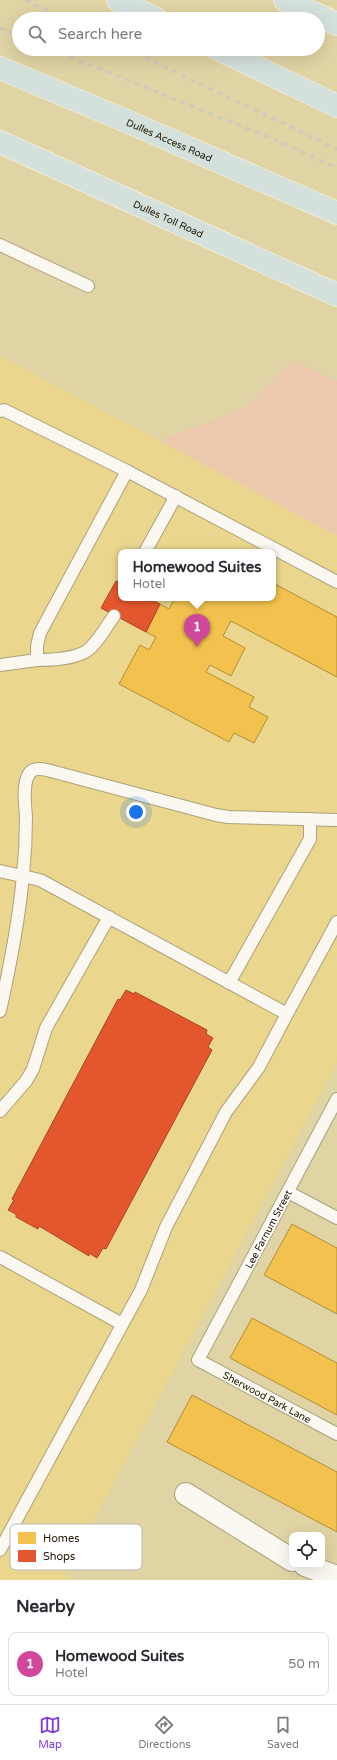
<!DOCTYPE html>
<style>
body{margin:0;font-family:"Varela Round",sans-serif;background:#f2f2f3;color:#2b2b33}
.controls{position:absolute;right:12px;bottom:12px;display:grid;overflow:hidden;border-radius:8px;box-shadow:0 4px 16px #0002}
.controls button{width:36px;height:36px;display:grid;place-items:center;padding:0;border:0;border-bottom:1px solid #e1e1e2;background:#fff;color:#2b2b33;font:20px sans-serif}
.you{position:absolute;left:136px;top:812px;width:14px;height:14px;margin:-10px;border:3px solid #fff;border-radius:50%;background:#1a73e8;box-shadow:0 0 0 6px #1a73e833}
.badge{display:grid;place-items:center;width:26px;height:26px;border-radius:50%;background:#7c3aed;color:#fff;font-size:13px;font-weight:700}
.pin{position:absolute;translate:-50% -33px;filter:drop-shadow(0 1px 2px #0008)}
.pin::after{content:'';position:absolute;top:21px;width:14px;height:12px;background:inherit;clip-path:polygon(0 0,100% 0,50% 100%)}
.popup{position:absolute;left:118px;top:549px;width:158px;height:52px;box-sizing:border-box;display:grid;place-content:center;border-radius:8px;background:#fff;filter:drop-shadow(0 1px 3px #0005);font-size:13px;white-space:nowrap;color:#7c7c81}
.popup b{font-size:15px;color:#2b2b33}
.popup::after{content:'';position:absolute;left:50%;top:100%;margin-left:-8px;border:8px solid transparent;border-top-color:#fff}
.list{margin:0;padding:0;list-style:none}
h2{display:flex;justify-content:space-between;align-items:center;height:52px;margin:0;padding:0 16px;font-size:17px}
h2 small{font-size:13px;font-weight:400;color:#7c7c81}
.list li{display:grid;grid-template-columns:26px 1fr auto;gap:12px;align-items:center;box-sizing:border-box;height:64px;margin:0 8px 8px;padding:0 8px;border:1px solid #e1e1e2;border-radius:8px}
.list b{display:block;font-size:15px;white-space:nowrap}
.list p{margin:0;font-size:13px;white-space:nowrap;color:#7c7c81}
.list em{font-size:13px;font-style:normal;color:#7c7c81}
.icon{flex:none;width:22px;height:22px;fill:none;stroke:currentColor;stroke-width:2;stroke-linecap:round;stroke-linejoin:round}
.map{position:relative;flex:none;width:337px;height:1580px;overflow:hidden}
.search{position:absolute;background:#fff;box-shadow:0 4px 16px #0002;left:12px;right:12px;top:12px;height:44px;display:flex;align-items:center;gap:10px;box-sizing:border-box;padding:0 14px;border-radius:22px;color:#7c7c81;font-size:15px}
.sheet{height:124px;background:#fff}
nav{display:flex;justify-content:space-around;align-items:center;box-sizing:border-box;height:56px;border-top:1px solid #e1e1e2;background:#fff;font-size:11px;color:#7c7c81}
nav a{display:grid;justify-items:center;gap:2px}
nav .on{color:#7c3aed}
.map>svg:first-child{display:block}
</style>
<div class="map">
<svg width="337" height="1580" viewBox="0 0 337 1580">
<rect width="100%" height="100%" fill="#e0d3a4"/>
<path fill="#ead68d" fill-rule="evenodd" d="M 0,356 L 337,535 L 337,1063 L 65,1575 L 74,1580 L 0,1580 ZM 121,552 L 273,552 L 273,598 L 121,598 Z"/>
<path fill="#ecc9ad" d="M 293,360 L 337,381 L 337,536 L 160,441 L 246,407 Z"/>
<path fill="#f2c14e" stroke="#b28e37" d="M 273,583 L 337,617 L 337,677 L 231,621 L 223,636 L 245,648 L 231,676 L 210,665 L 206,672 L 254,697 L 249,707 L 268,717 L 254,743 L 234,733 L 229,742 L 119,684 L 140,645 L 149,650 L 156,637 L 146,632 L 160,604 L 169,609 L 175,598 L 273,598 Z
M 292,1224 L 337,1248 L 337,1314 L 264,1275 Z
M 252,1318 L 337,1363 L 337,1415 L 230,1358 Z
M 192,1395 L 337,1472 L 337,1532 L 167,1442 Z"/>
<path fill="#e4572e" stroke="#a84420" d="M 116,581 L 121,583 L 121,598 L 148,598 L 160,604 L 146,632 L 101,608 Z
M 126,990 L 134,994 L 135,992 L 207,1030 L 206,1034 L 213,1038 L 208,1047 L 212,1050 L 106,1249 L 103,1248 L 97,1258 L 89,1253 L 89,1256 L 39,1226 L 38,1229 L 16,1217 L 16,1214 L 8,1210 L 14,1200 L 12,1199 L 118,999 L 120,1000 Z"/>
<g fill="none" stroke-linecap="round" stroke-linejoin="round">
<g stroke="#aca27c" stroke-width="14">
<g id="lane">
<path d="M 0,245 L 88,286"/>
<path d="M 0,411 L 4,410 L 127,471 L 337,582"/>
<path d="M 145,552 L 176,496"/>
<path d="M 37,660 C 52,660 72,659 85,652 C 96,646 107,625 114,616"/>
<path d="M 0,665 L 37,660 L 37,646 L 40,633 L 127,471"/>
<path d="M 0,871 L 40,880 L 287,1014 L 337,922"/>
<path d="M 229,983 L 310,839 L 310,819"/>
<path d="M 0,1011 C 10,966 19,921 23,875 C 25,856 26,836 26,817 C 25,805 23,789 27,778 C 30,768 38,768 47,770 L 216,815 L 228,817 L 337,820"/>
<path id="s1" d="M 337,1099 L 198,1360 L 337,1434"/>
<path d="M 0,1111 L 26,1081 L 33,1069 L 46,1028 L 109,917"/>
<path d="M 288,1192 L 337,1218"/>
<path d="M 0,1257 L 122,1324"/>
<path d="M 0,1550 L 141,1290 L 166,1227 L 226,1112 L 259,1067 L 287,1014"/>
</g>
</g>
<g stroke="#aca27c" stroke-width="24">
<path id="street" d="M 186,1494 L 292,1560
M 305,1565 L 337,1577"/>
</g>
<g stroke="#f1ebd6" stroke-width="24">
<g id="highway">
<path d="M 118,0 L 156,19"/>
<path d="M 285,0 L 337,24"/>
<path d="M 218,49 L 337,106"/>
<path id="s2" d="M 0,68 L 124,120 L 337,213"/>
<path id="s3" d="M 0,142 L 337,295"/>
</g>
</g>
<use href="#lane" stroke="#faf8f1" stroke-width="12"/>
<use href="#street" stroke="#faf8f1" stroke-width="22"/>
<use href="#highway" stroke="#d4e0db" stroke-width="22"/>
<path stroke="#cecabc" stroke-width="3" stroke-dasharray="5 5" stroke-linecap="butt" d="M 25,0 L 65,19
M 0,28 L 19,36
M 51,49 L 278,141 L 337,168
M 127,49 L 337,149"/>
</g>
<g text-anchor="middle" stroke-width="4" stroke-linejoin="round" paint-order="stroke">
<g font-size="10" fill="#1d1600" stroke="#fff">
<text dy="4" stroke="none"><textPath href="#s2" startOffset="184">Dulles Access Road</textPath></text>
<text dy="4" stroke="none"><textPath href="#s3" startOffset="185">Dulles Toll Road</textPath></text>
<text transform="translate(268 1229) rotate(-62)" y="4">Lee Farnum Street</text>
<text dy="4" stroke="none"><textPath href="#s1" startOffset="374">Sherwood Park Lane</textPath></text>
</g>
</g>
<rect x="10" y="1524" width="132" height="46" rx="6" fill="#fff" stroke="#bbb9b2" stroke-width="1"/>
<rect x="18" y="1532" width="18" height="12" fill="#f2c14e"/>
<rect x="18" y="1550" width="18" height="12" fill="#e4572e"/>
<g font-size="11" fill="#1d1600">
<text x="43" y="1542">Homes</text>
<text x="43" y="1560">Shops</text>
</g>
</svg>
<div class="controls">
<button><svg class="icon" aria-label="locate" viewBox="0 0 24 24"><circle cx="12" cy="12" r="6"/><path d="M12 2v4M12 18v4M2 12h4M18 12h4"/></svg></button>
</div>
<div class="you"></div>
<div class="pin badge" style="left:197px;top:647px;background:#d1479c">1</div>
<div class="popup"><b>Homewood Suites</b>Hotel</div>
<div class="search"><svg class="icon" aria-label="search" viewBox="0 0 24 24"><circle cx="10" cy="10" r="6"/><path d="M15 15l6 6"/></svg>Search here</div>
</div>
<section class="sheet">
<h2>Nearby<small></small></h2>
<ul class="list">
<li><span class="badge" style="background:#d1479c">1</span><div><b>Homewood Suites</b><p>Hotel</p></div><em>50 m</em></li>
</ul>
</section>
<nav>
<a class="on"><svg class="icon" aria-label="map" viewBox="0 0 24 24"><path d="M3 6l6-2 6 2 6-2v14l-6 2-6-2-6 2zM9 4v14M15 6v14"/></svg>Map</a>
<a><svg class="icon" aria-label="directions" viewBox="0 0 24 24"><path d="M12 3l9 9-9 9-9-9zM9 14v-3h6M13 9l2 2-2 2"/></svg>Directions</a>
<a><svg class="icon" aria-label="saved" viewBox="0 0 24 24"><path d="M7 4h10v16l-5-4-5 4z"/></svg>Saved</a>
</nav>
